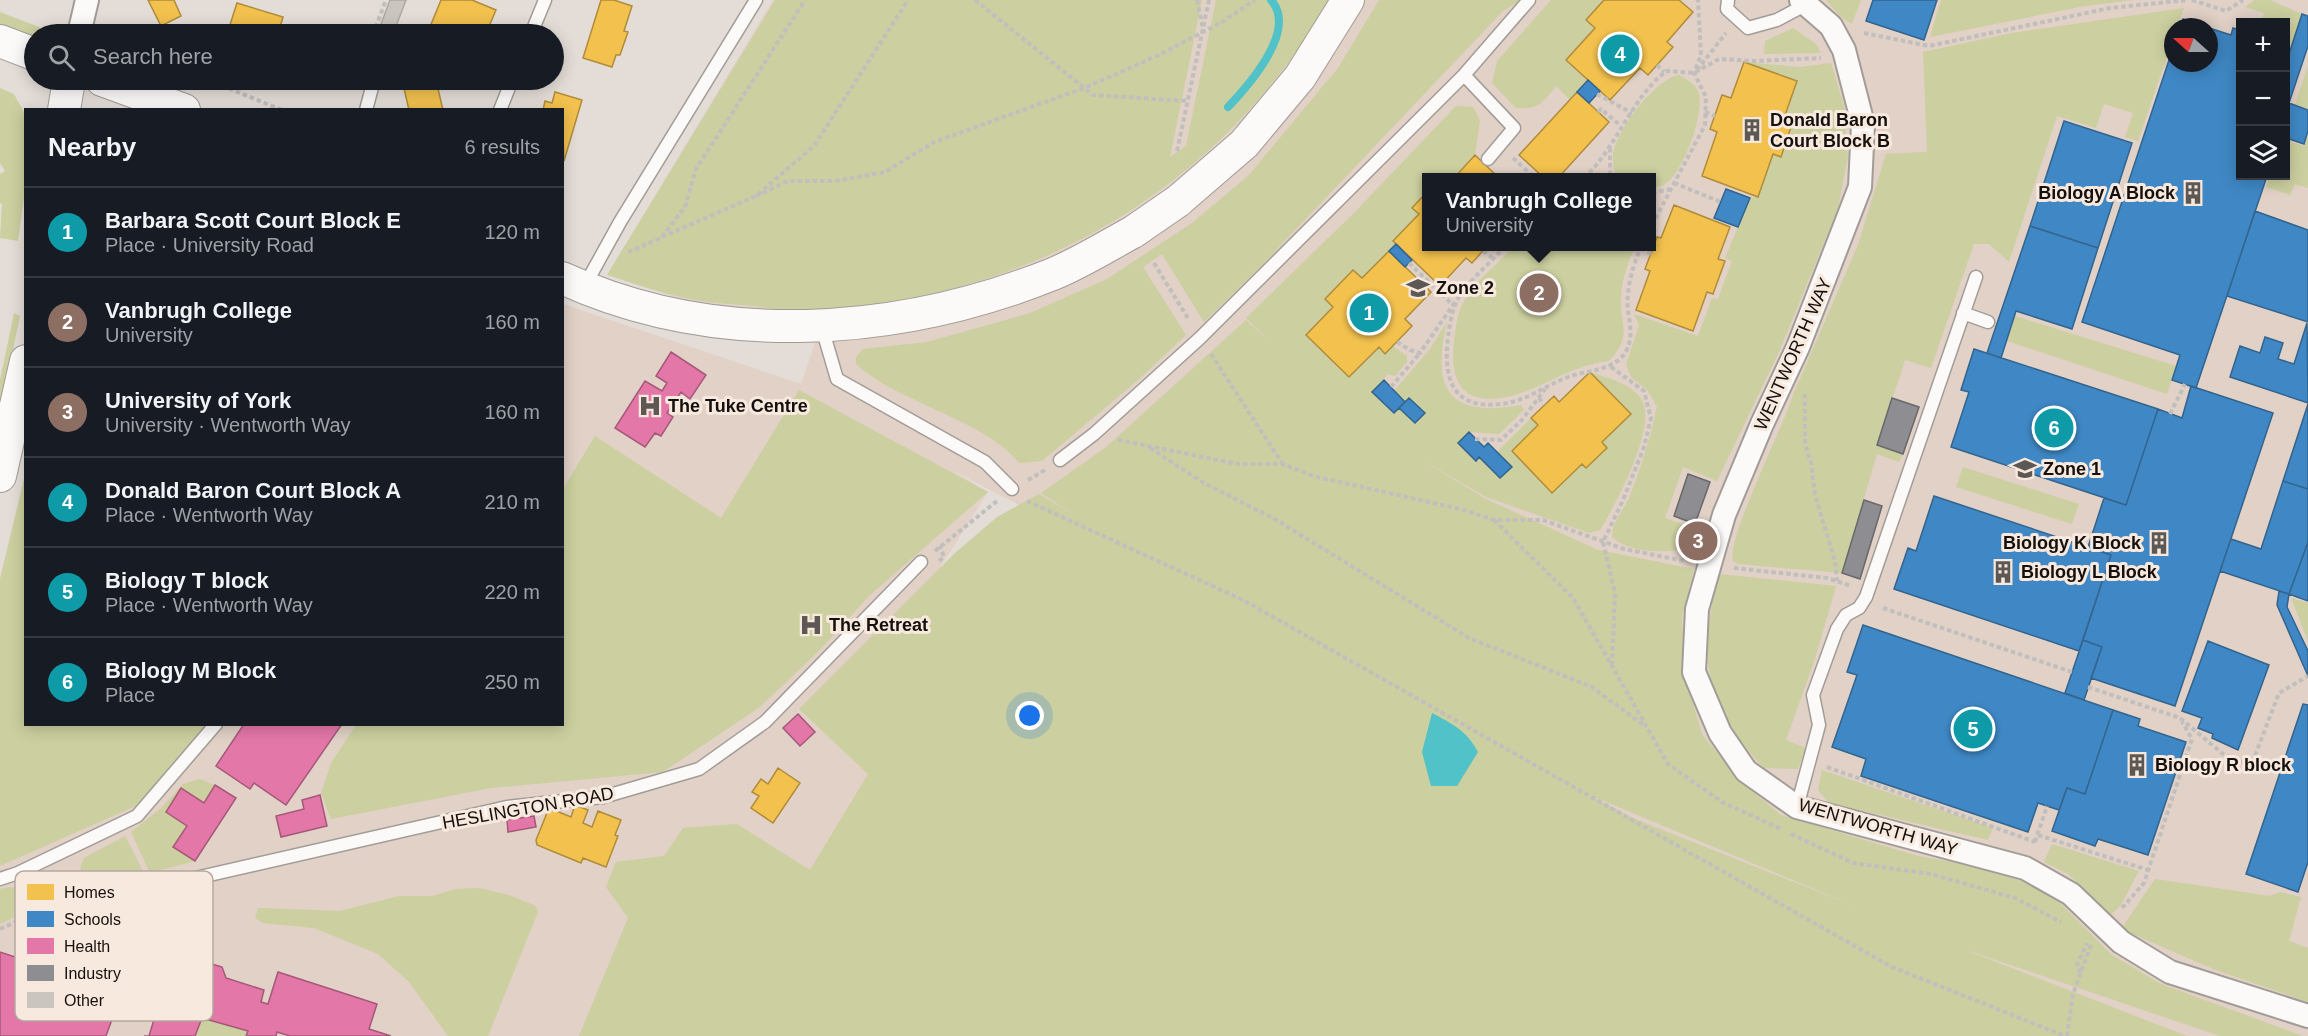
<!DOCTYPE html>
<meta charset="utf-8">
<style>
body{margin:0;font-family:Arial,sans-serif;background:#20242c;color:#f1f3f6}
.controls{position:absolute;right:18px;top:18px;display:grid;overflow:hidden;border-radius:0px;box-shadow:0 3px 15px #0003}
.controls button{width:54px;height:54px;display:grid;place-items:center;padding:0;border:0;border-bottom:2px solid #363941;background:#171b24;color:#f1f3f6;font:30px sans-serif}
.compass{position:absolute;left:2164px;top:18px;width:54px;height:54px;border-radius:50%;background:#171b24;box-shadow:0 3px 15px #0003;rotate:291deg}
.you{position:absolute;left:1030px;top:716px;width:21px;height:21px;margin:-15px;border:4px solid #fff;border-radius:50%;background:#1a73e8;box-shadow:0 0 0 9px #1a73e833}
.badge{display:grid;place-items:center;width:39px;height:39px;border-radius:50%;background:#7c3aed;color:#fff;font-size:20px;font-weight:700}
.pin{position:absolute;translate:-50% -50%;border:3px solid #fff;box-shadow:0 2px 6px #0006}
.popup{position:absolute;left:1422px;top:173px;width:234px;height:78px;box-sizing:border-box;display:grid;place-content:center;border-radius:0px;background:#171b24;filter:drop-shadow(0 2px 4px #0005);font-size:20px;white-space:nowrap;color:#9ea1a6}
.popup b{font-size:22px;color:#f1f3f6}
.popup::after{content:'';position:absolute;left:50%;top:100%;margin-left:-12px;border:12px solid transparent;border-top-color:#171b24}
.list{margin:0;padding:0;list-style:none}
h2{display:flex;justify-content:space-between;align-items:center;height:78px;margin:0;padding:0 24px;font-size:26px}
h2 small{font-size:20px;font-weight:400;color:#9ea1a6}
.list li{display:grid;grid-template-columns:39px 1fr auto;gap:18px;align-items:center;box-sizing:border-box;height:90px;padding:0 24px;border-top:2px solid #363941}
.list b{display:block;font-size:22px;white-space:nowrap}
.list p{margin:0;font-size:20px;white-space:nowrap;color:#9ea1a6}
.list em{font-size:20px;font-style:normal;color:#9ea1a6}
.icon{flex:none;width:33px;height:33px;fill:none;stroke:currentColor;stroke-width:2;stroke-linecap:round;stroke-linejoin:round}
.map{position:relative;flex:none;width:2308px;height:1036px;overflow:hidden}
.search{position:absolute;background:#171b24;box-shadow:0 3px 15px #0003;left:24px;top:24px;width:540px;height:66px;display:flex;align-items:center;gap:15px;box-sizing:border-box;padding:0 21px;border-radius:33px;color:#9ea1a6;font-size:22px}
.panel{position:absolute;background:#171b24;box-shadow:0 3px 15px #0003;left:24px;top:108px;width:540px;height:618px;border-radius:0px}
.map>svg:first-child{display:block}
</style>
<div class="map">
<svg width="2308" height="1036" viewBox="0 0 2308 1036">
<rect width="100%" height="100%" fill="#e4ddd7"/>
<path fill="#e1d1c6" fill-rule="evenodd" d="M 773,0 L 2308,0 L 2308,1036 L 2170,1036 L 1643,839 L 1377,691 L 948,468 L 988,492 L 941,566 L 1917,1036 L 0,1036 L 0,579 L 25,475 L 26,724 L 562,724 L 563,304 L 801,384 L 815,343 L 607,275 ZM 2240,22 L 2286,22 L 2286,176 L 2240,176 ZM 2173,27 L 2209,27 L 2209,63 L 2173,63 ZM 1426,178 L 1652,178 L 1652,246 L 1426,246 Z"/>
<path fill="#cccf9f" fill-rule="evenodd" d="M 775,0 L 1202,0 L 1170,157 L 1186,146 L 1216,0 L 1329,0 C 1217,195 1021,304 798,311 C 783,311 767,308 753,306 C 732,304 710,303 690,299 C 662,294 634,283 607,275 Z
M 1379,0 L 1521,0 L 1503,11 L 1263,264 L 1204,322 L 1162,254 L 1143,267 L 1186,335 L 1137,381 L 1042,461 L 1019,463 C 986,420 898,403 856,364 L 856,357 L 863,349 L 927,342 L 1030,313 L 1107,279 L 1192,223 L 1249,175 L 1338,68 Z
M 1551,0 L 1604,0 L 1586,20 L 1595,28 L 1566,60 L 1588,80 L 1570,100 L 1556,86 C 1542,103 1539,110 1516,108 L 1492,83 L 1497,61 Z
M 1826,0 L 1861,0 L 1852,24 L 1841,17 Z
M 1941,0 L 2134,0 L 2085,6 L 1930,37 Z
M 2255,0 L 2270,0 L 2302,14 L 2289,54 L 2286,53 L 2286,22 L 2261,22 L 2264,13 L 2245,7 Z
M 2184,8 L 2177,27 L 2173,27 L 2173,39 L 2138,141 L 2125,137 L 2133,113 L 2104,104 L 2096,128 L 2057,116 L 2009,262 L 1989,244 L 1974,244 L 1931,368 L 1905,360 L 1877,445 L 1903,454 L 1899,462 L 1877,454 L 1842,573 L 1738,564 L 1733,561 C 1726,539 1784,426 1793,395 L 1858,245 L 1886,154 L 1927,152 L 1923,52 L 2012,33 Z
M 0,12 L 39,27 L 46,34 L 34,34 L 34,40 L 0,27 Z
M 1793,28 L 1816,44 L 1821,53 L 1764,54 L 1765,41 Z
M 1744,62 L 1800,67 L 1831,63 L 1844,105 L 1848,156 L 1838,208 L 1779,352 L 1717,481 L 1683,467 L 1665,518 L 1697,529 L 1693,549 C 1667,552 1632,555 1612,537 C 1612,522 1623,511 1629,498 C 1641,468 1650,439 1657,407 L 1648,391 L 1631,377 L 1626,365 L 1639,325 L 1634,314 L 1698,336 L 1712,298 L 1718,299 L 1732,261 L 1725,258 L 1750,198 L 1758,197 L 1773,154 L 1781,156 L 1791,127 L 1782,124 L 1797,81 Z
M 2308,66 L 2308,109 L 2295,104 Z
M 1679,75 C 1688,80 1696,84 1699,94 C 1704,115 1683,173 1665,184 C 1662,186 1655,187 1652,188 L 1652,178 L 1616,177 C 1614,170 1612,162 1613,154 C 1617,130 1655,79 1679,75 Z
M 0,88 L 14,94 L 25,114 L 26,183 L 18,241 L 0,238 L 2,204 L 0,203 L 0,174 L 5,171 L 0,163 Z
M 1456,106 L 1473,107 L 1480,120 L 1475,155 L 1454,177 L 1426,178 L 1426,193 L 1413,208 L 1419,214 L 1393,241 L 1396,244 L 1362,278 L 1353,270 L 1326,298 L 1333,307 L 1306,335 L 1349,377 L 1379,347 L 1385,353 L 1393,346 L 1407,356 L 1407,362 L 1395,376 L 1388,374 L 1372,392 L 1394,413 L 1399,408 L 1415,423 L 1424,413 L 1409,398 L 1405,402 L 1394,391 L 1430,349 L 1447,322 C 1431,391 1449,418 1521,405 L 1524,410 L 1499,434 L 1469,432 L 1476,460 L 1479,457 L 1500,478 L 1511,467 L 1497,452 L 1531,418 L 1538,425 L 1512,451 L 1552,493 L 1582,464 L 1586,468 L 1607,448 L 1602,442 L 1631,415 L 1590,372 C 1607,378 1638,385 1644,405 C 1653,434 1616,504 1600,530 L 1589,533 L 1486,497 L 1417,457 L 1486,499 L 1598,550 L 1694,569 L 1682,617 L 1684,673 L 1702,734 L 1741,782 L 1781,815 L 1918,856 L 1994,869 L 2051,894 L 2112,955 L 2161,984 L 2303,1036 L 2220,1036 L 1963,949 L 2187,1036 L 579,1036 L 628,918 L 606,887 L 616,862 L 664,856 L 683,828 L 737,824 L 810,870 L 868,774 L 799,709 L 956,552 L 997,517 L 1039,494 L 1074,515 L 1041,493 L 1105,448 L 1246,320 L 1273,345 L 1246,318 L 1355,212 ZM 1585,793 L 1857,907 L 1635,819 Z
M 2308,136 L 2308,188 L 2295,184 L 2290,195 L 2266,187 L 2270,176 L 2286,176 L 2286,140 L 2304,146 Z
M 1513,247 L 1635,247 C 1628,262 1622,279 1621,296 C 1619,325 1634,334 1609,361 C 1566,366 1540,392 1501,398 C 1459,404 1450,377 1454,341 C 1456,328 1457,313 1464,301 C 1476,280 1497,265 1513,247 Z
M 14,313 L 20,316 L 0,411 L 0,380 Z
M 2015,316 L 2176,366 L 2167,394 L 2007,341 Z
M 799,390 L 988,492 L 869,596 L 817,653 L 760,707 L 663,772 L 491,788 L 331,819 L 321,793 L 331,763 L 356,725 L 562,724 L 563,489 L 595,436 L 721,518 Z
M 1963,467 L 2079,504 L 2072,524 L 1956,487 Z
M 25,475 L 26,724 L 205,726 L 138,805 L 0,866 L 0,579 Z
M 1719,574 L 1836,586 L 1815,659 L 1786,740 L 1806,748 L 1798,769 L 1764,768 C 1702,704 1698,657 1719,574 Z
M 2291,598 L 2308,603 L 2308,641 Z
M 1822,770 L 1993,828 L 1988,840 L 1829,803 L 1818,790 Z
M 200,779 L 215,785 L 204,803 L 181,788 L 166,812 L 187,826 L 195,861 L 150,873 L 131,832 L 160,809 L 183,784 Z
M 125,836 L 145,875 L 99,887 L 88,886 C 80,878 78,868 84,858 Z
M 2052,844 L 2139,871 L 2121,905 L 2111,915 L 2068,874 L 2044,862 Z
M 2155,879 L 2270,896 L 2280,892 L 2301,897 L 2289,941 L 2308,948 L 2308,1002 L 2213,969 L 2121,929 Z
M 9,887 L 26,889 L 54,899 L 0,924 L 0,889 Z
M 479,888 L 509,895 L 536,906 L 538,912 L 488,1036 L 448,1036 L 409,982 L 378,954 L 314,928 L 263,923 L 255,918 L 258,908 L 340,911 L 399,896 L 432,896 L 456,889 Z
M 202,1017 L 248,1031 L 246,1036 L 195,1036 Z"/>
<path fill="#50c2c8" d="M 1432,713 C 1453,724 1467,731 1478,752 L 1457,786 L 1431,786 L 1422,752 Z"/>
<path fill="#f2c14e" stroke="#b08c3a" stroke-width="1.5" d="M 148,0 L 174,0 L 181,16 L 161,26 Z
M 441,0 L 472,0 L 496,10 L 487,31 L 473,25 L 470,31 L 458,26 L 455,34 L 427,34 Z
M 601,0 L 614,0 L 632,6 L 624,31 L 628,32 L 620,55 L 616,55 L 612,67 L 583,58 Z
M 1604,0 L 1679,0 L 1693,12 L 1667,42 L 1673,47 L 1657,65 L 1648,75 L 1640,68 L 1610,100 L 1566,60 L 1595,28 L 1586,20 Z
M 237,3 L 283,17 L 278,34 L 227,34 Z
M 1744,62 L 1797,81 L 1782,124 L 1791,127 L 1781,157 L 1773,154 L 1758,197 L 1702,176 L 1717,132 L 1710,129 L 1722,95 L 1731,98 Z
M 402,80 L 436,80 L 443,110 L 409,110 Z
M 555,92 L 582,100 L 564,161 L 562,110 L 543,110 L 545,101 L 552,103 Z
M 1577,92 L 1609,122 L 1558,178 L 1544,178 L 1519,155 Z
M 1475,155 L 1499,178 L 1454,178 Z
M 1426,193 L 1426,246 L 1487,246 L 1472,263 L 1466,258 L 1440,286 L 1393,241 L 1419,214 L 1412,208 Z
M 1674,205 L 1730,227 L 1718,259 L 1725,261 L 1713,294 L 1707,292 L 1693,331 L 1636,310 L 1650,271 L 1645,269 L 1657,237 L 1661,238 Z
M 1389,251 L 1431,292 L 1405,319 L 1412,326 L 1385,354 L 1379,347 L 1349,377 L 1306,335 L 1333,307 L 1325,299 L 1353,270 L 1362,278 Z
M 1590,372 L 1631,414 L 1602,442 L 1607,448 L 1586,468 L 1582,464 L 1552,493 L 1512,451 L 1538,425 L 1531,418 L 1554,396 L 1559,402 Z
M 778,768 L 800,783 L 773,823 L 751,808 L 759,796 L 752,792 L 761,779 L 768,784 Z
M 575,805 L 588,810 L 583,823 L 592,827 L 598,811 L 621,820 L 615,835 L 618,836 L 606,867 L 583,858 L 581,863 L 537,845 L 536,840 L 549,808 L 571,817 Z"/>
<path fill="#3f88c5" stroke="#32648e" stroke-width="1.5" d="M 1873,0 L 1937,0 L 1924,40 L 1866,21 Z
M 2302,14 L 2308,16 L 2308,46 L 2289,103 L 2308,110 L 2308,131 L 2304,144 L 2286,138 L 2286,53 L 2289,54 Z
M 2183,19 L 2206,27 L 2180,27 Z
M 2209,28 L 2231,35 L 2233,28 L 2240,30 L 2240,176 L 2267,176 L 2196,388 L 2172,380 L 2180,355 L 2082,322 L 2173,48 L 2173,63 L 2209,63 Z
M 1588,80 L 1600,91 L 1589,103 L 1577,92 Z
M 2064,121 L 2132,143 L 2098,248 L 2030,226 Z
M 1726,189 L 1750,198 L 1738,227 L 1714,218 Z
M 2255,211 L 2308,230 L 2308,322 L 2227,296 Z
M 2030,226 L 2098,248 L 2072,329 L 2016,311 L 2001,358 L 1987,353 Z
M 1396,244 L 1412,260 L 1405,267 L 1389,251 Z
M 2307,323 L 2308,403 L 2230,377 L 2240,346 L 2260,353 L 2265,337 L 2283,343 L 2278,359 L 2294,364 Z
M 1974,349 L 2158,409 L 2126,505 L 1951,447 L 1969,392 L 1961,390 Z
M 1384,380 L 1405,402 L 1394,413 L 1372,392 Z
M 2191,386 L 2273,413 L 2175,706 L 2091,678 L 2102,647 L 2083,640 L 2111,555 L 2088,547 L 2104,498 L 2126,505 L 2158,409 L 2182,418 Z
M 1409,398 L 1425,413 L 1415,423 L 1399,408 Z
M 2308,404 L 2308,489 L 2283,481 Z
M 1469,432 L 1484,447 L 1488,443 L 1512,467 L 1500,478 L 1479,457 L 1476,461 L 1458,443 Z
M 2283,481 L 2308,489 L 2308,542 L 2289,594 L 2220,571 L 2231,539 L 2261,549 Z
M 1934,496 L 2111,555 L 2079,651 L 1894,589 L 1908,548 L 1916,551 Z
M 2308,542 L 2308,601 L 2289,594 Z
M 2279,591 L 2289,594 L 2287,607 L 2308,651 L 2308,676 L 2277,605 Z
M 1863,625 L 2113,710 L 2085,794 L 2067,788 L 2059,810 L 2038,803 L 2028,832 L 1861,776 L 1866,759 L 1832,747 L 1857,675 L 1847,672 Z
M 2083,640 L 2102,647 L 2084,700 L 2065,693 Z
M 2208,641 L 2269,665 L 2238,750 L 2212,738 L 2213,734 L 2198,728 L 2202,718 L 2182,711 Z
M 2303,704 L 2308,705 L 2308,862 L 2298,892 L 2246,874 Z
M 2113,710 L 2140,719 L 2138,726 L 2186,742 L 2148,855 L 2098,839 L 2095,846 L 2052,831 L 2067,788 L 2085,794 Z"/>
<path fill="#e377a8" stroke="#a5587a" stroke-width="1.5" d="M 671,352 L 706,375 L 690,399 L 681,392 L 667,413 L 673,417 L 661,436 L 655,433 L 645,447 L 615,428 L 645,381 L 662,391 L 667,383 L 656,376 Z
M 798,714 L 815,732 L 800,746 L 783,728 Z
M 244,724 L 342,724 L 286,805 L 254,783 L 250,789 L 216,766 Z
M 215,785 L 236,798 L 195,861 L 173,847 L 187,826 L 166,812 L 181,788 L 204,803 Z
M 320,795 L 327,826 L 281,837 L 276,816 L 304,809 L 302,800 Z
M 534,816 L 536,827 L 508,832 L 507,820 Z
M 67,908 L 117,926 L 108,954 L 87,945 L 70,997 L 115,1011 L 106,1036 L 0,1036 L 0,952 L 27,961 L 21,978 L 40,985 Z
M 162,957 L 199,969 L 209,963 L 222,967 L 226,978 L 264,990 L 261,1002 L 268,1004 L 278,972 L 377,1004 L 369,1029 L 391,1036 L 290,1036 L 277,1032 L 276,1036 L 246,1036 L 248,1031 L 202,1018 L 195,1036 L 144,1036 L 149,1036 L 159,1003 L 149,999 Z"/>
<path fill="#8d8d92" stroke="#69686a" stroke-width="1.5" d="M 1892,398 L 1919,407 L 1903,454 L 1877,445 Z
M 1688,474 L 1710,482 L 1695,524 L 1674,516 Z
M 1864,500 L 1882,506 L 1860,579 L 1842,573 Z"/>
<g fill="none" stroke-linecap="round" stroke-linejoin="round">
<path stroke="#50c2c8" stroke-width="8" d="M 1228,107 C 1249,85 1298,30 1271,0"/>
</g>
<path fill="#cbc5c0" stroke="#aea9a4" stroke-width="1.5" d="M 390,0 L 406,0 L 395,29 L 381,24 Z"/>
<g fill="none" stroke-linecap="round" stroke-linejoin="round">
<g stroke="#a29c97" stroke-width="15">
<path id="lane" d="M 1728,0 L 1727,9 L 1748,28 L 1777,20 L 1807,4
M 531,34 L 545,0
M 1464,75 L 1514,128 L 1488,159
M 366,110 L 374,80
M 500,110 L 512,80
M 584,287 L 620,222 L 756,0
M 1963,313 L 1988,322
M 822,328 L 837,379 L 985,462 L 1012,489
M 1060,460 L 1094,434 L 1200,338 L 1464,75 L 1529,0
M 1797,807 L 1819,725 L 1813,695 L 1837,629 L 1846,615 L 1859,608 L 1866,597 L 1976,277
M 18,873 L 137,816 L 216,724
M 0,879 L 18,873 L 176,930
M 95,901 L 507,807 L 603,797 L 699,769 L 765,722 L 921,562"/>
</g>
<g stroke="#a29c97" stroke-width="26">
<path id="street" d="M 1801,0 L 1831,26 L 1844,50 L 1863,124 L 1860,187 L 1798,347 L 1762,424 L 1724,515 L 1697,609 L 1694,672 L 1720,733 L 1746,771 L 1797,807 L 2025,868 L 2071,894 L 2121,942 L 2170,972 L 2308,1016
M 79,34 L 87,0"/>
</g>
<g stroke="#a29c97" stroke-width="34">
<path id="secondary" d="M 0,41 L 34,54
M 102,80 L 184,110
M 64,110 L 69,80
M 1178,201 L 1244,144 L 1300,77 L 1348,0
M 562,278 C 717,349 898,336 1053,274 C 1080,263 1107,246 1133,232
M 0,476 L 26,361"/>
</g>
<path stroke="#c1bfbd" stroke-width="4" stroke-dasharray="4.5 3" stroke-linecap="butt" d="M 975,0 L 1093,95 L 1188,101
M 1197,0 L 1203,28
M 2192,0 L 2226,11 L 2243,0
M 1864,33 L 1929,46 L 2110,8 L 2188,0
M 378,34 L 375,29 L 386,0
M 1657,65 L 1664,72
M 1697,70 L 1726,33
M 208,80 L 282,110
M 1597,94 L 1632,113
M 1598,112 L 1601,109 L 1621,126
M 1705,112 L 1715,116
M 1610,148 L 1610,173 L 1612,178
M 1177,151 L 1209,0
M 1513,158 L 1535,178
M 1584,178 C 1617,147 1630,100 1666,71 L 1694,73 L 1719,59 L 1755,61 L 1821,58
M 1674,183 L 1721,202
M 1652,193 L 1671,189
M 756,196 L 788,181 L 835,181 L 885,172 L 934,142 L 1087,87 L 1159,55 L 1222,22 L 1255,0
M 1652,225 L 1705,125 L 1706,97 L 1694,73 L 1701,55 L 1698,0
M 662,237 L 756,196 L 814,146 L 908,0
M 1505,246 C 1490,264 1471,278 1459,297 C 1452,308 1450,324 1448,337 C 1443,378 1452,410 1501,404 C 1527,401 1544,386 1568,377 C 1587,370 1613,371 1625,353 C 1637,334 1625,314 1628,295 C 1629,278 1635,262 1641,246
M 1641,248 L 1651,254
M 1483,251 L 1494,259
M 628,252 L 661,238 L 685,207 L 696,169 L 805,0
M 1154,263 L 1189,320
M 1409,263 L 1453,305
M 1397,342 L 1410,350 L 1420,353 L 1455,302
M 1211,354 L 1282,463
M 1611,367 L 1644,391 L 1651,418 L 1644,447 L 1623,500 L 1603,542 L 1615,593 L 1612,665
M 1391,387 L 1420,353
M 1805,394 L 1805,444 L 1811,462 L 1815,495 L 1835,561 L 1837,581
M 1539,398 L 1544,405
M 2170,414 L 2185,384
M 1475,439 L 1501,440 L 1522,420 L 1545,389
M 1118,440 L 1238,464 L 1283,464 L 1313,476 L 1460,509 L 1494,520 L 1543,520 L 1624,549 L 1685,561
M 1150,448 L 1204,483 L 1273,518 L 1469,638 L 1592,687 L 1646,727
M 1028,480 L 1045,470
M 1027,501 L 1243,600 L 1892,967 L 2065,1036
M 1494,520 L 1573,598 L 1668,764 L 1722,802 L 1781,829
M 935,551 L 997,501
M 939,561 L 944,557 L 940,546
M 1734,568 L 1827,578 L 1851,586
M 1883,608 L 2072,672
M 2088,687 L 2180,718 L 2223,754 L 2251,766 L 2279,693 L 2308,676
M 1827,767 L 2035,842
M 1791,834 L 1853,863 L 1931,874 L 2015,898 L 2061,922
M 2038,835 L 2148,870
M 2035,842 L 2047,806
M 2122,908 L 2144,883 L 2192,739 L 2182,722
M 0,929 L 51,906
M 2080,973 L 2077,965 L 2087,943
M 2067,1036 L 2073,994 L 2091,945"/>
<use href="#lane" stroke="#fbfaf9" stroke-width="12"/>
<use href="#street" stroke="#fbfaf9" stroke-width="22"/>
<use href="#secondary" stroke="#fbfaf9" stroke-width="32"/>
<g stroke="#a29c97" stroke-width="34" stroke-linecap="butt">
<path id="secondary-bridge" d="M 1133,232 L 1178,201"/>
</g>
<use href="#secondary-bridge" stroke="#fbfaf9" stroke-width="32"/>
</g>
<defs>
<g id="building-bare" transform="scale(1.8)"><path d="M-4-6H4V6H1V3H-1V6H-4ZM-2.5-4.3h1.7v1.8h-1.7ZM.8-4.3h1.7v1.8H.8ZM-2.5-1h1.7V.8h-1.7ZM.8-1h1.7V.8H.8Z" fill="#5d5854" stroke="#f8e9de" stroke-width="2.5" paint-order="stroke"/></g>
<g id="university-bare" transform="scale(1.8)"><path d="M0-5L7-2L0 1L-7-2ZM-4 1L0 2.5L4 1V4Q0 6-4 4Z" fill="#5d5854" stroke="#f8e9de" stroke-width="2.5" paint-order="stroke"/></g>
<g id="hospital-bare" transform="scale(1.8)"><path d="M-5-5h3v3.5h4V-5h3V5h-3V1.5h-4V5h-3Z" fill="#5d5854" stroke="#f8e9de" stroke-width="2.5" paint-order="stroke"/></g>
</defs>
<g fill-rule="evenodd">
<use href="#building-bare" x="1752" y="130"/>
<use href="#building-bare" x="2193" y="193"/>
<use href="#university-bare" x="1418" y="288"/>
<use href="#hospital-bare" x="650" y="406"/>
<use href="#university-bare" x="2025" y="469"/>
<use href="#building-bare" x="2159" y="543"/>
<use href="#building-bare" x="2003" y="572"/>
<use href="#hospital-bare" x="811" y="625"/>
<use href="#building-bare" x="2137" y="765"/>
</g>
<g text-anchor="middle" stroke-width="6" stroke-linejoin="round" paint-order="stroke">
<g font-size="18" font-weight="bold" fill="#15100d" stroke="#f8e9de" text-anchor="start">
<text x="1770" y="126">Donald Baron<tspan x="1770" dy="21">Court Block B</tspan></text>
<text x="2175" y="199" text-anchor="end">Biology A Block</text>
<text x="1436" y="294">Zone 2</text>
<text x="668" y="412">The Tuke Centre</text>
<text x="2043" y="475">Zone 1</text>
<text x="2141" y="549" text-anchor="end">Biology K Block</text>
<text x="2021" y="578">Biology L Block</text>
<text x="829" y="631">The Retreat</text>
<text x="2155" y="771">Biology R block</text>
</g>
<g font-size="18" fill="#15100d" stroke="#f8e9de">
<text transform="translate(1793 354) rotate(-66)" y="6">WENTWORTH WAY</text>
<text transform="translate(528 808) rotate(-10)" y="6">HESLINGTON ROAD</text>
<text transform="translate(1878 827) rotate(16)" y="6">WENTWORTH WAY</text>
</g>
</g>
<rect x="15" y="871" width="198" height="150" rx="9" fill="#f8e9de" stroke="#b4a89f" stroke-width="1.5"/>
<rect x="27" y="884" width="27" height="16" fill="#f2c14e"/>
<rect x="27" y="911" width="27" height="16" fill="#3f88c5"/>
<rect x="27" y="938" width="27" height="16" fill="#e377a8"/>
<rect x="27" y="965" width="27" height="16" fill="#8d8d92"/>
<rect x="27" y="992" width="27" height="16" fill="#cbc5c0"/>
<g font-size="16" fill="#15100d">
<text x="64" y="898">Homes</text>
<text x="64" y="925">Schools</text>
<text x="64" y="952">Health</text>
<text x="64" y="979">Industry</text>
<text x="64" y="1006">Other</text>
</g>
</svg>
<div class="controls">
<button>+</button>
<button>−</button>
<button><svg class="icon" aria-label="layers" viewBox="0 0 24 24"><path d="M12 4l9 5-9 5-9-5zM3 14l9 5 9-5"/></svg></button>
</div>
<svg class="compass" viewBox="-18 -18 36 36"><path d="M0-13l5 13h-10z" fill="#e53935"/><path d="M0 13l5-13h-10z" fill="#9ea1a6"/></svg>
<div class="you"></div>
<div class="pin badge" style="left:1369px;top:313px;background:#0f9aa8">1</div>
<div class="pin badge" style="left:1539px;top:293px;background:#8d6e63">2</div>
<div class="popup"><b>Vanbrugh College</b>University</div>
<div class="pin badge" style="left:1698px;top:541px;background:#8d6e63">3</div>
<div class="pin badge" style="left:1620px;top:54px;background:#0f9aa8">4</div>
<div class="pin badge" style="left:1973px;top:729px;background:#0f9aa8">5</div>
<div class="pin badge" style="left:2054px;top:428px;background:#0f9aa8">6</div>
<div class="search"><svg class="icon" aria-label="search" viewBox="0 0 24 24"><circle cx="10" cy="10" r="6"/><path d="M15 15l6 6"/></svg>Search here</div>
<section class="panel">
<h2>Nearby<small>6 results</small></h2>
<ul class="list">
<li><span class="badge" style="background:#0f9aa8">1</span><div><b>Barbara Scott Court Block E</b><p>Place · University Road</p></div><em>120 m</em></li>
<li><span class="badge" style="background:#8d6e63">2</span><div><b>Vanbrugh College</b><p>University</p></div><em>160 m</em></li>
<li><span class="badge" style="background:#8d6e63">3</span><div><b>University of York</b><p>University · Wentworth Way</p></div><em>160 m</em></li>
<li><span class="badge" style="background:#0f9aa8">4</span><div><b>Donald Baron Court Block A</b><p>Place · Wentworth Way</p></div><em>210 m</em></li>
<li><span class="badge" style="background:#0f9aa8">5</span><div><b>Biology T block</b><p>Place · Wentworth Way</p></div><em>220 m</em></li>
<li><span class="badge" style="background:#0f9aa8">6</span><div><b>Biology M Block</b><p>Place</p></div><em>250 m</em></li>
</ul>
</section>
</div>
